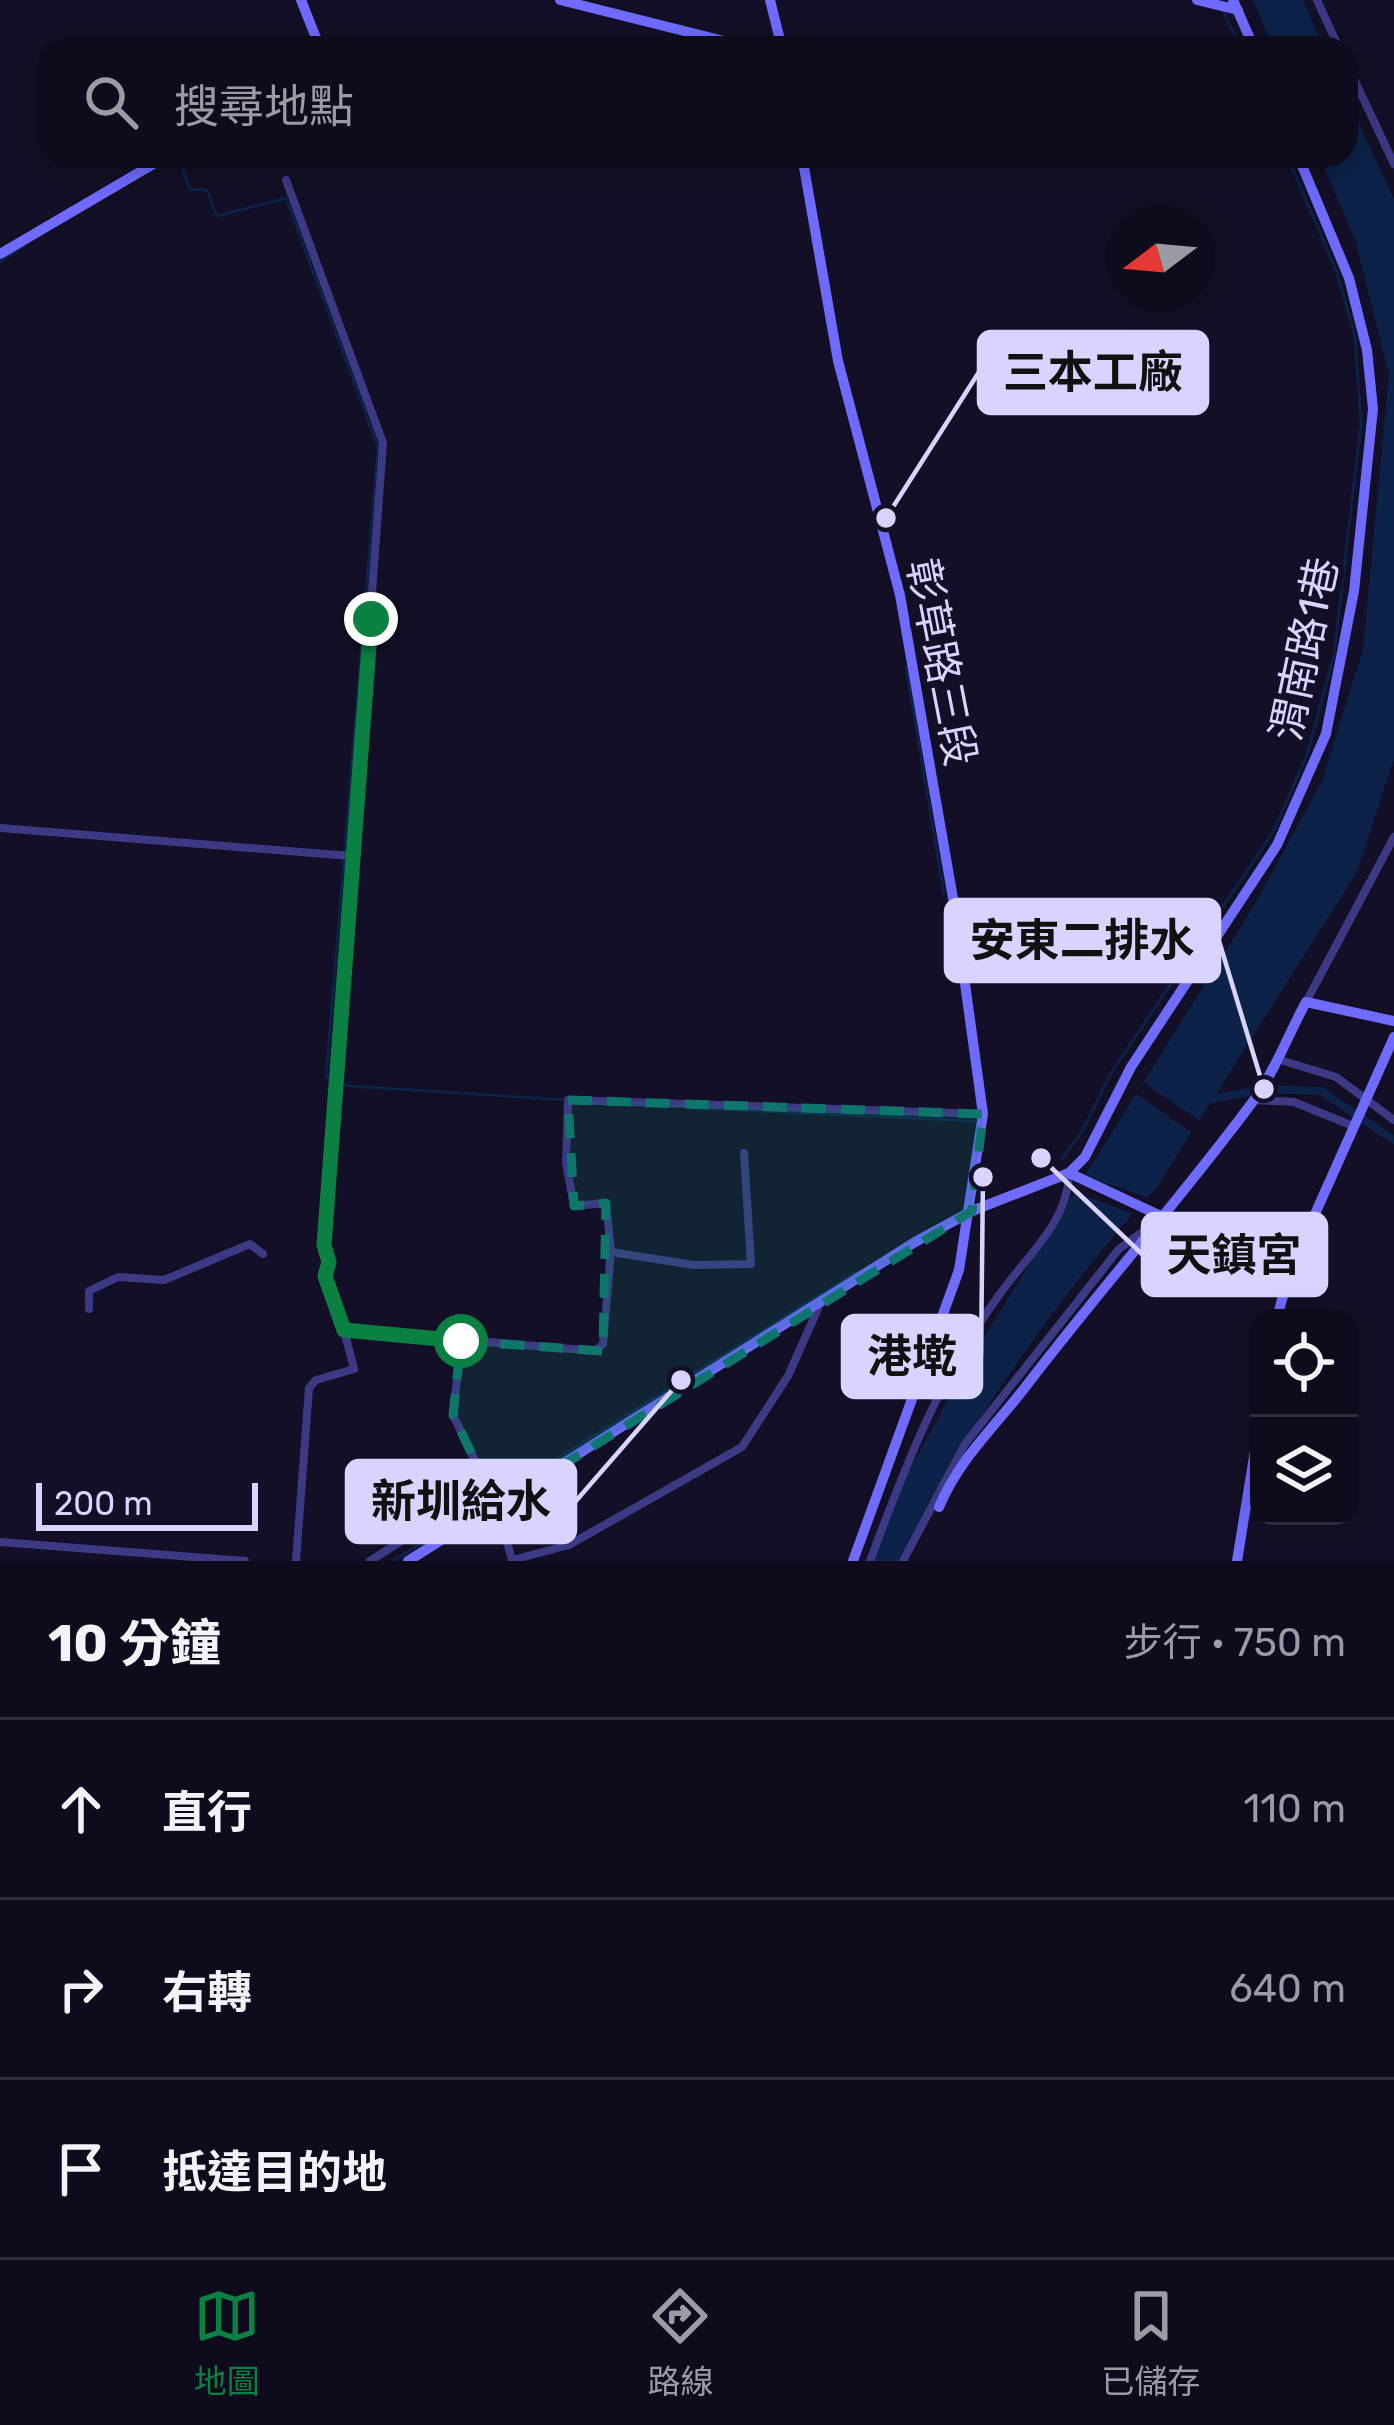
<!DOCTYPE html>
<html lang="zh-TW">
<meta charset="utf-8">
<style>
body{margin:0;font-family:Rubik,"Noto Sans TC",sans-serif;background:#171425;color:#f1f3f6}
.controls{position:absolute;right:36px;bottom:36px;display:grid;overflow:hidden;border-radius:24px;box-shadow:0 6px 30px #0003}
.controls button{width:108px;height:108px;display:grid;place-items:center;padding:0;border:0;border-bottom:3px solid #2e2b3b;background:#0e0b1c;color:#f1f3f6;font:60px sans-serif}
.compass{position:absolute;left:1106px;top:204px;width:108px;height:108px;border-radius:50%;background:#0e0b1c;box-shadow:0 6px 30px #0003;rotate:254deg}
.scale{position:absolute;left:36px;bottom:30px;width:222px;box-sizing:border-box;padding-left:12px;border:6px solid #d9d4ff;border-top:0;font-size:33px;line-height:42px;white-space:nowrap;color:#d9d4ff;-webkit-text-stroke:9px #130f26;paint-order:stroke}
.stop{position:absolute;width:36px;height:36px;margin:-27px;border:9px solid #0b8043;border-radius:50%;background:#fff}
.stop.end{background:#0b8043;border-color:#fff;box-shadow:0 3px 12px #0008}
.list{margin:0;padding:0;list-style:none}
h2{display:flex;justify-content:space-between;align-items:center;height:156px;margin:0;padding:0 48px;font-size:51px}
h2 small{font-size:39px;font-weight:400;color:#9b9ba3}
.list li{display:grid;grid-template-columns:78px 1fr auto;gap:36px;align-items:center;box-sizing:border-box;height:180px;padding:0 48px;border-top:3px solid #2e2b3b}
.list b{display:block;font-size:45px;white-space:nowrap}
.list em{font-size:39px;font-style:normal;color:#9b9ba3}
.icon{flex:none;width:66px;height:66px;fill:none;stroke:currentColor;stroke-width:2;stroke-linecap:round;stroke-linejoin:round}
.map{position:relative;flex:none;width:1394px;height:1561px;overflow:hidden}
.search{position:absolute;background:#0e0b1c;box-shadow:0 6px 30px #0003;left:36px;right:36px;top:36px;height:132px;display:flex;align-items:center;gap:30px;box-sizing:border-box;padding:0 42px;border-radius:36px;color:#9b9ba3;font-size:45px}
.sheet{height:696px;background:#0e0b1c}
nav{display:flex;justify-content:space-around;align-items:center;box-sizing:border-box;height:168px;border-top:3px solid #2e2b3b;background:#0e0b1c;font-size:33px;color:#9b9ba3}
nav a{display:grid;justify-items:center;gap:6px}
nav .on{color:#0b8043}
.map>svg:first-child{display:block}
</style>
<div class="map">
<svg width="1394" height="1561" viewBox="0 0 1394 1561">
<rect width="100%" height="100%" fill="#130f26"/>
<path fill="#0c2248" d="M 1253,0 L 1303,0 L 1324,48 L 1273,48 Z
M 1346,96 L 1394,199 L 1394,759 L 1357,872 L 1157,1187 C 1063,1289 959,1436 901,1561 L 872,1561 L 903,1481 L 977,1348 L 1253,907 L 1322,781 L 1363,649 L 1389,374 L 1355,239 L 1319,156 L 1346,156 Z"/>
<path fill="#130f26" d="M 1144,1083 L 1204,1124 L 1197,1136 L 1136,1094 Z
M 1088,1177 L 1154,1200 L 1139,1216 L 1074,1192 Z"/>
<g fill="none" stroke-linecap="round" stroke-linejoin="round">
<path stroke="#0c2248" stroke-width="3" d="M 1223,11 L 1241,48
M 178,156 L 190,189 L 207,190 L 217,216 L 286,198 L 378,447 L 326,1077 L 349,1086 L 567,1100
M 0,262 L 24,246
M 906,667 L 944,894
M 691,1108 L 975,1121
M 1062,1159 L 1083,1130 L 1109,1076 L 1273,832 L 1307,755 L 1334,655 L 1361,424 L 1355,336 L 1336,270 L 1287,156
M 393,1561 L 858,1271"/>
<path stroke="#0c2248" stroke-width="8" d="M 1207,1100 L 1264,1089 L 1321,1091 L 1394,1140"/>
<path stroke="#3d3a85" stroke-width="8" d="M 1317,0 L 1339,48
M 1346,62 L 1394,164
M 286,180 L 383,443 L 324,1245 L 329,1262 L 325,1276 L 344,1330 L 595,1351 L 603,1344 L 611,1252 L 606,1203 L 574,1206 L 566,1163 L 568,1100 L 983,1114
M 0,828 L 351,856
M 1306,1002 L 1394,837
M 1277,1059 L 1336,1077 L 1394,1120
M 1254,1100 L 1294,1102 L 1353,1126
M 611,1252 L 694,1265 L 751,1264 L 744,1153
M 89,1309 L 89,1291 L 118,1277 L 164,1280 L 250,1244 L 263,1254
M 461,1341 L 453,1415 L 497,1506 L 512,1560
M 0,1542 L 245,1561
M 512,1560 L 569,1545 L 742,1447 L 788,1376 L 821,1302
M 296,1561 L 309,1388 L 316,1380 L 354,1369 L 344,1330
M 370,1561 L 488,1486
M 870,1561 C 907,1461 945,1363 1012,1278 C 1037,1247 1068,1216 1069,1174
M 903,1561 L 965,1444 L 1119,1249 L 1149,1227"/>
<path stroke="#6f6bff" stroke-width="10" d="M 301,0 L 320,48
M 560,0 L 752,48
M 770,0 L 782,48
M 1197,0 L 1238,10
M 1233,0 L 1254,48
M 802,156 L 838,361 L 900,595 L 954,904 L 983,1114 L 959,1270 L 853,1561
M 0,254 L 167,156
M 1069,1173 L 1163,1217
M 1277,1318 L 1290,1270 L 1394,1037
M 939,1507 C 960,1457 998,1424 1030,1381 C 1103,1286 1183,1196 1254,1100 C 1275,1071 1289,1033 1306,1002 L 1394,1021
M 408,1561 L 915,1242 L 972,1211 L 1069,1173 L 1085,1157 L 1131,1067 L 1277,845 L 1326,734 L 1354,591 L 1373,409 L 1367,350 L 1349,278 L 1298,156
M 1237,1561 L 1259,1426"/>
</g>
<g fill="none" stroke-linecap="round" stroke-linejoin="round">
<path stroke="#0b8043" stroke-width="15" d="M 371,619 L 324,1245 L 329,1262 L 325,1276 L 344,1330 L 461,1341"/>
</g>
<path fill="#0f766e" fill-opacity="0.2" stroke="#0f766e" stroke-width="9" stroke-dasharray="24 15" stroke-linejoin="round" d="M 568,1100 L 983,1114 L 972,1211 L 497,1506 L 453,1415 L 461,1341 L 603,1351 L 606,1203 L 574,1206 Z"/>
<g text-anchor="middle" stroke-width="12" stroke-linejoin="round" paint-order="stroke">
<g font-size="42" fill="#d9d4ff" stroke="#130f26">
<text transform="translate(1304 649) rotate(-78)" y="15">渭南路1巷</text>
<text transform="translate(942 662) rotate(79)" y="15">彰草路三段</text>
</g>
</g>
<path fill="none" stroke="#d9d4ff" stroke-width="4.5" d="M886 518L979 372M1264 1089L1219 941M1041 1158L1143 1255M983 1177L981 1356M681 1380L575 1502"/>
<g fill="#d9d4ff" stroke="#130f26" stroke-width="4.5">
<circle cx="886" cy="518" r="12"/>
<circle cx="1264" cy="1089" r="12"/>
<circle cx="1041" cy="1158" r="12"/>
<circle cx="983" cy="1177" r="12"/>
<circle cx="681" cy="1380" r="12"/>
</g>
<g fill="#d9d4ff" stroke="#d9d4ff" stroke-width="4.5">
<rect x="979" y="332" width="228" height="81" rx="12"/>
<rect x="946" y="900" width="273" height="81" rx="12"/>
<rect x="1143" y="1214" width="183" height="81" rx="12"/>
<rect x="843" y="1316" width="138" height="81" rx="12"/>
<rect x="347" y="1461" width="228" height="81" rx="12"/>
</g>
<g font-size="45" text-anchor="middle" font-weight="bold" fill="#111">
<text x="1093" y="388">三本工廠</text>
<text x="1082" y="956">安東二排水</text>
<text x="1234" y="1271">天鎮宮</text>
<text x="912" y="1372">港墘</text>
<text x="461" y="1517">新圳給水</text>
</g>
</svg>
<div class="controls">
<button><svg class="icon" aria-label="locate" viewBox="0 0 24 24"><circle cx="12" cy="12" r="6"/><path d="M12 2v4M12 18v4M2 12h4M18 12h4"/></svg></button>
<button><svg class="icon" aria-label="layers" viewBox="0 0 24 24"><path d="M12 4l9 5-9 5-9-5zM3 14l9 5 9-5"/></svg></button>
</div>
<svg class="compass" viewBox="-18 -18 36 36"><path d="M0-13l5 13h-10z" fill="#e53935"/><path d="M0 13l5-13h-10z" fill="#9b9ba3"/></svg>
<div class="scale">200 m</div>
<div class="stop" style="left:461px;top:1341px"></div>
<div class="stop end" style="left:371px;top:619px"></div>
<div class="search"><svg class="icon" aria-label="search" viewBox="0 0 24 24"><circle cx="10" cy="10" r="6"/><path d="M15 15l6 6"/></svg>搜尋地點</div>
</div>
<section class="sheet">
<h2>10 分鐘<small>步行 · 750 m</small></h2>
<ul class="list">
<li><svg class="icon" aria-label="ahead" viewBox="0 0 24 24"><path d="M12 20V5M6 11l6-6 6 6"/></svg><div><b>直行</b></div><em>110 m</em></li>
<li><svg class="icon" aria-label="right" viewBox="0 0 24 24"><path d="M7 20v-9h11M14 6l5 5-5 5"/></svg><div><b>右轉</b></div><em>640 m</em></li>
<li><svg class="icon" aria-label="arrive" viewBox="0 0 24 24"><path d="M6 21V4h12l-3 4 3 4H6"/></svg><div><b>抵達目的地</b></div></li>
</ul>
</section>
<nav>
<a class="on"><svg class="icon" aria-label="map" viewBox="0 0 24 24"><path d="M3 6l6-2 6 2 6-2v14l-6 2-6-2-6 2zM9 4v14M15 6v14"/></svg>地圖</a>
<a><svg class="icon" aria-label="directions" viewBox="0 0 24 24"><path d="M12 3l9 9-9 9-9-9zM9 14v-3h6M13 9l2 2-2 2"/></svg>路線</a>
<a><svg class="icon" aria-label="saved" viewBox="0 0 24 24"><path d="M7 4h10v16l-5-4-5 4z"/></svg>已儲存</a>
</nav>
